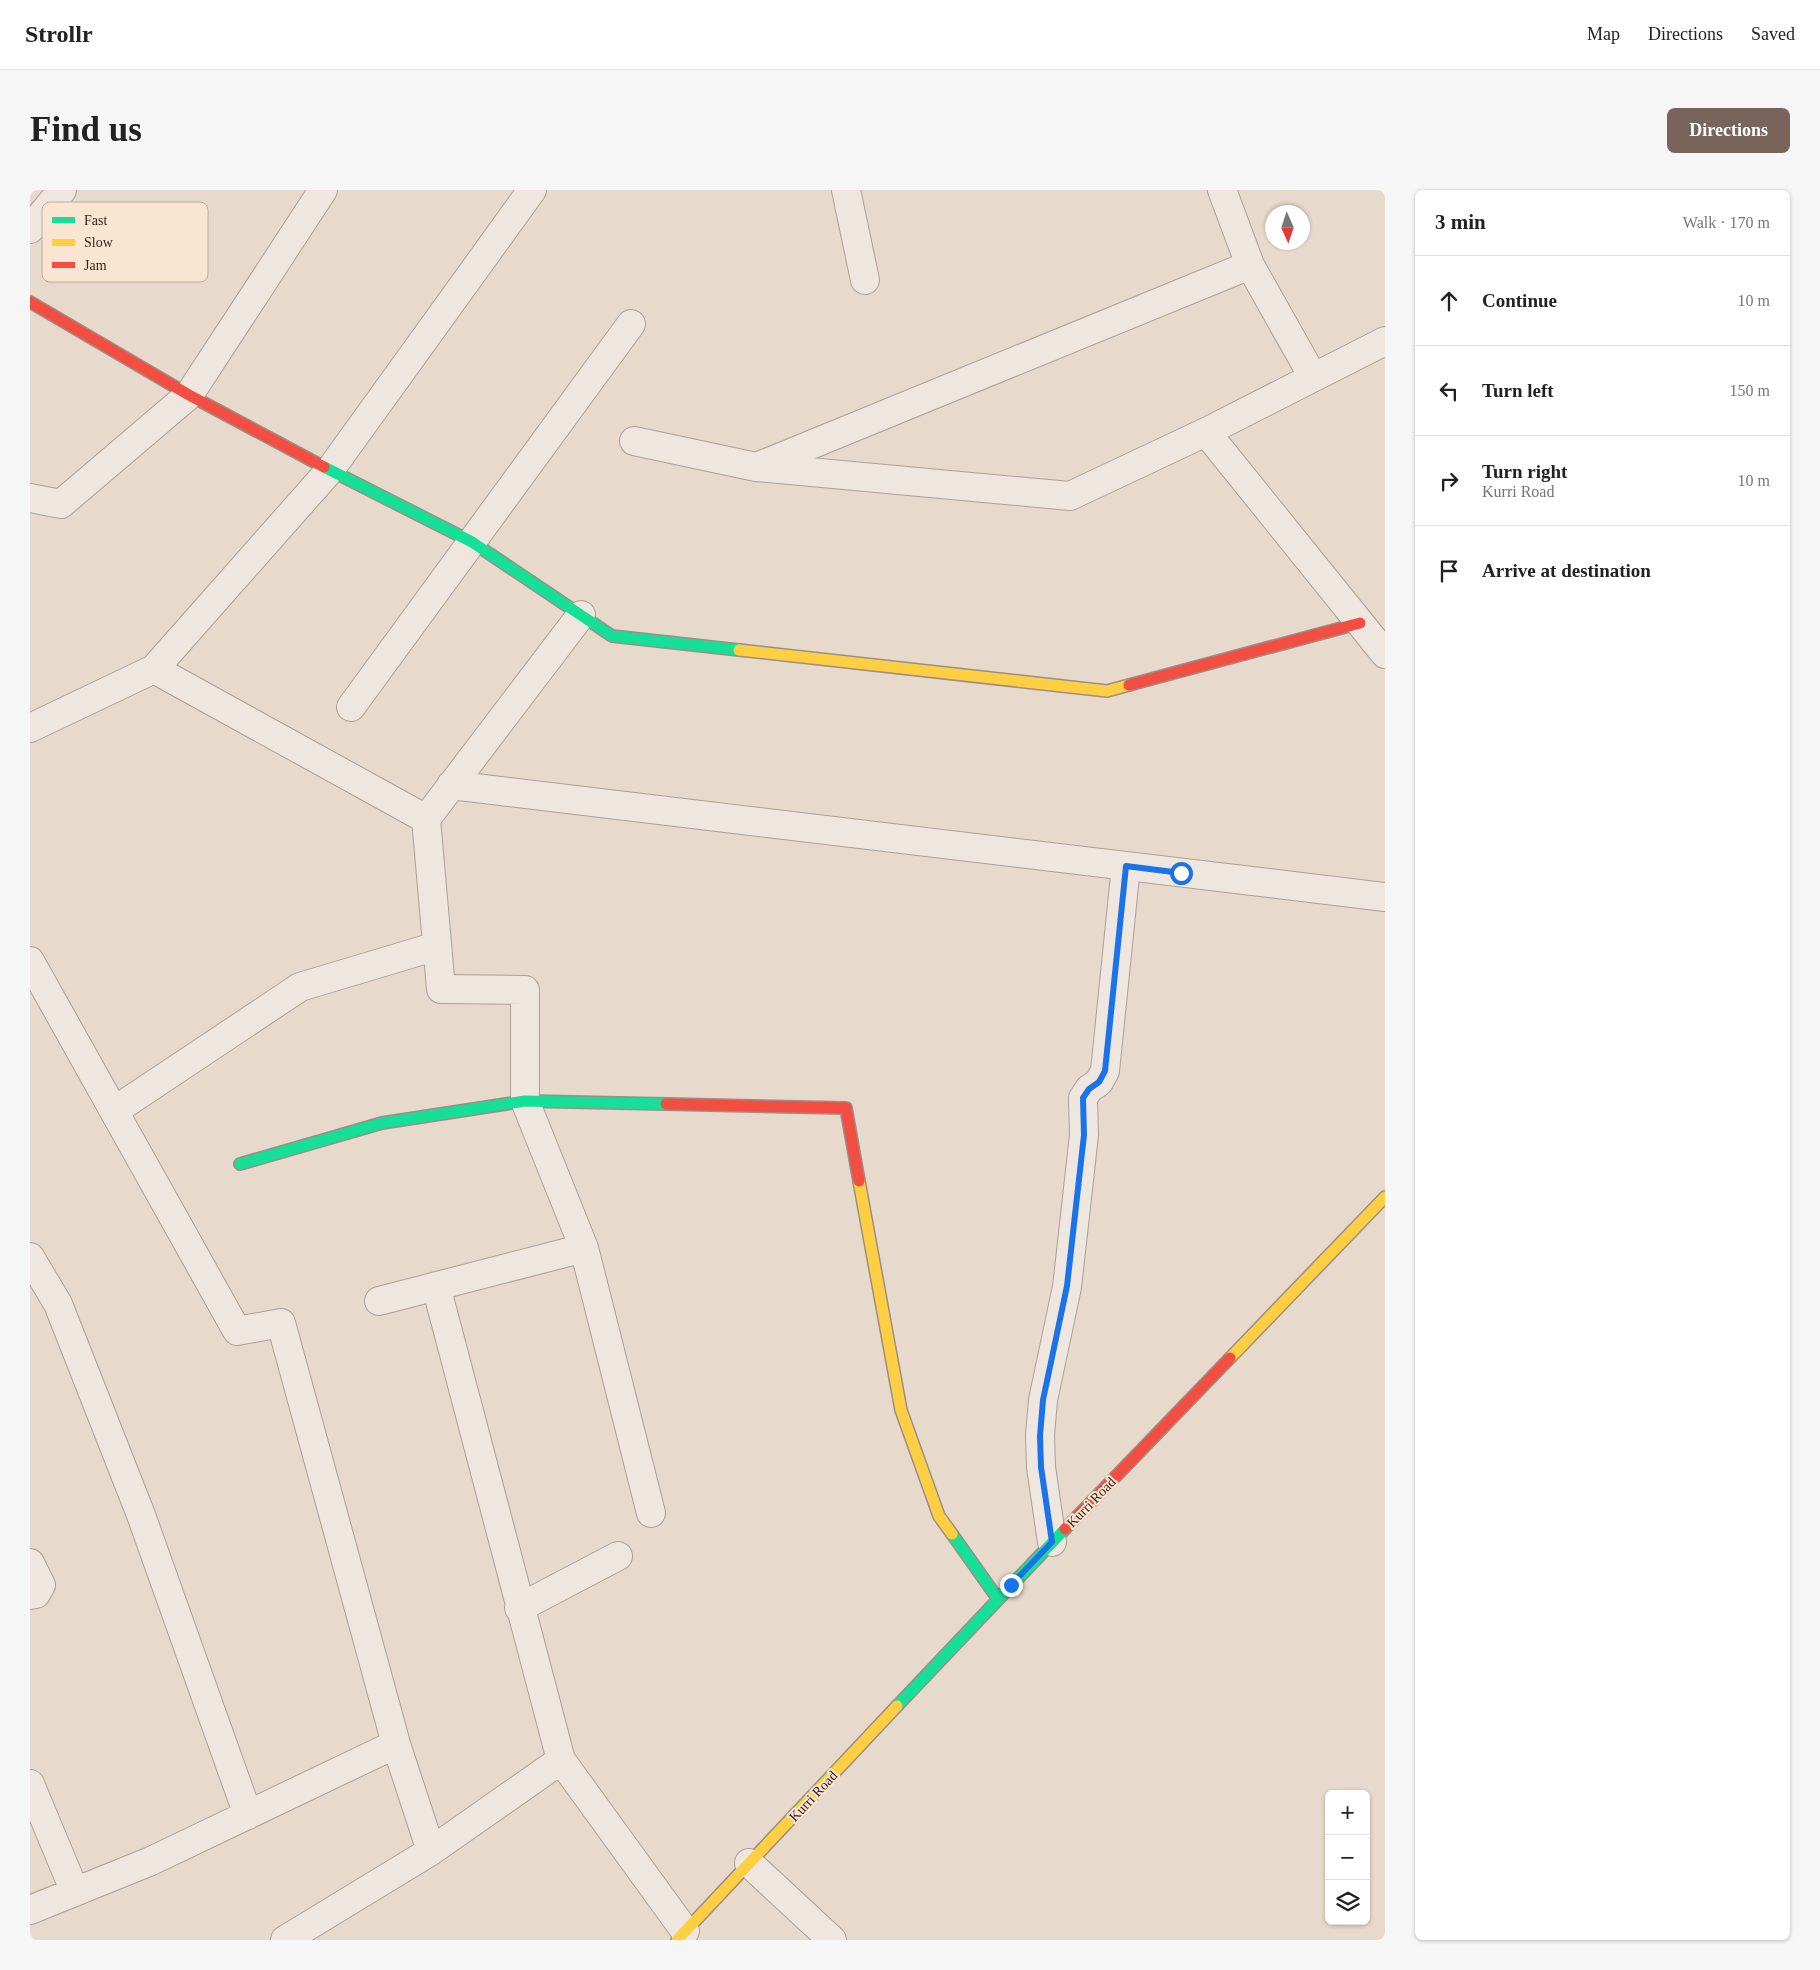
<!DOCTYPE html>
<meta charset="utf-8">
<style>
body{margin:0;font-family:"Times New Roman",serif;background:#f6f6f6;color:#222}
.controls{position:absolute;right:15px;bottom:15px;display:grid;overflow:hidden;border-radius:8px;box-shadow:0 1px 4px #0004}
.controls button{width:45px;height:45px;display:grid;place-items:center;padding:0;border:0;border-bottom:1px solid #e0e0e0;background:#fff;color:#222;font:25px sans-serif}
.compass{position:absolute;left:1235px;top:15px;width:45px;height:45px;border-radius:50%;background:#fff;box-shadow:0 1px 4px #0004;rotate:177deg}
.stop{position:absolute;width:15px;height:15px;margin:-11px;border:4px solid #1a73e8;border-radius:50%;background:#fff}
.stop.end{background:#1a73e8;border-color:#fff;box-shadow:0 1px 5px #0008}
.list{margin:0;padding:0;list-style:none}
h2{display:flex;justify-content:space-between;align-items:center;height:65px;margin:0;padding:0 20px;font-size:21px}
h2 small{font-size:16px;font-weight:400;color:#767676}
.list li{display:grid;grid-template-columns:32px 1fr auto;gap:15px;align-items:center;box-sizing:border-box;height:90px;padding:0 20px;border-top:1px solid #e0e0e0}
.list b{display:block;font-size:19px;white-space:nowrap}
.list p{margin:0;font-size:16px;white-space:nowrap;color:#767676}
.list em{font-size:16px;font-style:normal;color:#767676}
.icon{flex:none;width:28px;height:28px;fill:none;stroke:currentColor;stroke-width:2;stroke-linecap:round;stroke-linejoin:round}
.map{position:relative;flex:none;width:1355px;height:1750px;overflow:hidden;border-radius:8px}
header{display:flex;align-items:center;gap:30px;box-sizing:border-box;height:70px;padding:0 25px;background:#fff;border-bottom:1px solid #e0e0e0}
header strong{font-size:24px}
nav{display:flex;gap:28px;margin-inline-start:auto;font-size:18px}
.intro{display:flex;align-items:center;justify-content:space-between;box-sizing:border-box;height:120px;padding:0 30px}
h1{margin:0;font-size:35px}
.button{padding:12px 22px;border-radius:8px;background:#78645a;color:#fff;font-size:18px;font-weight:700}
main{display:flex;gap:30px;padding:0 30px}
aside{flex:1;background:#fff;border-radius:8px;box-shadow:0 1px 4px #0004}
.map>svg:first-child{display:block}
</style>
<header>
<strong>Strollr</strong>
<nav><a>Map</a><a>Directions</a><a>Saved</a></nav>
</header>
<div class="intro"><h1>Find us</h1><a class="button">Directions</a></div>
<main>
<div class="map">
<svg width="1355" height="1750" viewBox="0 0 1355 1750">
<rect width="100%" height="100%" fill="#e7d9cc"/>
<g fill="none" stroke-linecap="round" stroke-linejoin="round">
<g stroke="#ac9f96" stroke-width="30">
<path id="street" d="M 816,0 L 835,90
M 1192,0 L 1220,75 L 1283,187
M 0,39 L 32,0
M 1176,242 L 1355,464
M 604,251 L 726,277 L 1040,306 L 1176,242 L 1355,151
M 729,276 L 1220,75
M 0,308 L 31,314 L 159,205 L 293,0
M 551,425 L 396,629 L 411,799 L 495,800 L 495,911 L 554,1058 L 621,1323
M 124,479 L 396,629
M 321,517 L 601,134
M 0,538 L 124,479 L 300,280 L 502,0
M 421,595 L 1355,707
M 0,771 L 207,1141 L 251,1133 L 366,1554 L 401,1661
M 84,921 L 270,797 L 407,756
M 0,1067 L 28,1114 L 111,1325 L 218,1625
M 406,1096 L 531,1570 L 655,1741
M 349,1111 L 554,1058
M 1022,1352 L 1011,1277 L 1010,1245 L 1013,1210 L 1037,1097 L 1054,945 L 1053,908 L 1059,899 L 1069,892 L 1075,881 L 1096,676
M 0,1373 L 11,1395 L 6,1404 L 0,1405
M 489,1418 L 588,1366
M 0,1594 L 45,1702
M 719,1673 L 802,1750
M 0,1720 L 121,1671 L 366,1554
M 255,1750 L 401,1661 L 531,1570"/>
</g>
<g stroke="#9c8e86" stroke-width="14">
<path id="fast" d="M 294,277 L 442,352 L 582,446 L 709,460
M 210,974 L 352,933 L 495,911 L 636,914
M 922,1344 L 968,1409
M 867,1516 L 1035,1339"/>
</g>
<g stroke="#9c8e86" stroke-width="14">
<path id="slow" d="M 709,460 L 1077,501 L 1099,495
M 829,991 L 871,1220 L 909,1326 L 922,1344
M 1200,1168 L 1355,1007
M 647,1750 L 867,1516"/>
</g>
<g stroke="#9c8e86" stroke-width="14">
<path id="jam" d="M 0,112 L 159,205 L 294,277
M 1099,495 L 1330,433
M 636,914 L 816,918 L 829,991
M 1035,1339 L 1200,1168"/>
</g>
<use href="#street" stroke="#efe7df" stroke-width="28"/>
<use href="#fast" stroke="#16e098" stroke-width="11"/>
<use href="#slow" stroke="#ffcf43" stroke-width="11"/>
<use href="#jam" stroke="#f24e42" stroke-width="11"/>
</g>
<g fill="none" stroke-linecap="round" stroke-linejoin="round">
<path stroke="#1a73e8" stroke-width="6" d="M 981,1395 L 1022,1352 L 1011,1277 L 1010,1246 L 1013,1210 L 1037,1096 L 1054,945 L 1053,908 L 1059,899 L 1069,892 L 1075,881 L 1096,676 L 1151,683"/>
</g>
<g text-anchor="middle" stroke-width="4" stroke-linejoin="round" paint-order="stroke">
<g font-size="14" fill="#3c251c" stroke="#f9e5d2">
<text transform="translate(1061 1312) rotate(-46)" y="5">Kurri Road</text>
<text transform="translate(783 1606) rotate(-47)" y="5">Kurri Road</text>
</g>
</g>
<rect x="12" y="12" width="166" height="80" rx="8" fill="#f9e5d2" stroke="#c0ab9b" stroke-width="1"/>
<rect x="22" y="27" width="23" height="6" fill="#16e098"/>
<rect x="22" y="49" width="23" height="7" fill="#ffcf43"/>
<rect x="22" y="72" width="23" height="6" fill="#f24e42"/>
<g font-size="14" fill="#3c251c">
<text x="54" y="35">Fast</text>
<text x="54" y="57">Slow</text>
<text x="54" y="80">Jam</text>
</g>
</svg>
<div class="controls">
<button>+</button>
<button>−</button>
<button><svg class="icon" aria-label="layers" viewBox="0 0 24 24"><path d="M12 4l9 5-9 5-9-5zM3 14l9 5 9-5"/></svg></button>
</div>
<svg class="compass" viewBox="-18 -18 36 36"><path d="M0-13l5 13h-10z" fill="#e53935"/><path d="M0 13l5-13h-10z" fill="#767676"/></svg>
<div class="stop" style="left:1151px;top:683px"></div>
<div class="stop end" style="left:981px;top:1395px"></div>
</div>
<aside>
<h2>3 min<small>Walk · 170 m</small></h2>
<ul class="list">
<li><svg class="icon" aria-label="ahead" viewBox="0 0 24 24"><path d="M12 20V5M6 11l6-6 6 6"/></svg><div><b>Continue</b></div><em>10 m</em></li>
<li><svg class="icon" aria-label="left" viewBox="0 0 24 24"><path d="M17 20v-9H6M10 6l-5 5 5 5"/></svg><div><b>Turn left</b></div><em>150 m</em></li>
<li><svg class="icon" aria-label="right" viewBox="0 0 24 24"><path d="M7 20v-9h11M14 6l5 5-5 5"/></svg><div><b>Turn right</b><p>Kurri Road</p></div><em>10 m</em></li>
<li><svg class="icon" aria-label="arrive" viewBox="0 0 24 24"><path d="M6 21V4h12l-3 4 3 4H6"/></svg><div><b>Arrive at destination</b></div></li>
</ul>
</aside>
</main>
